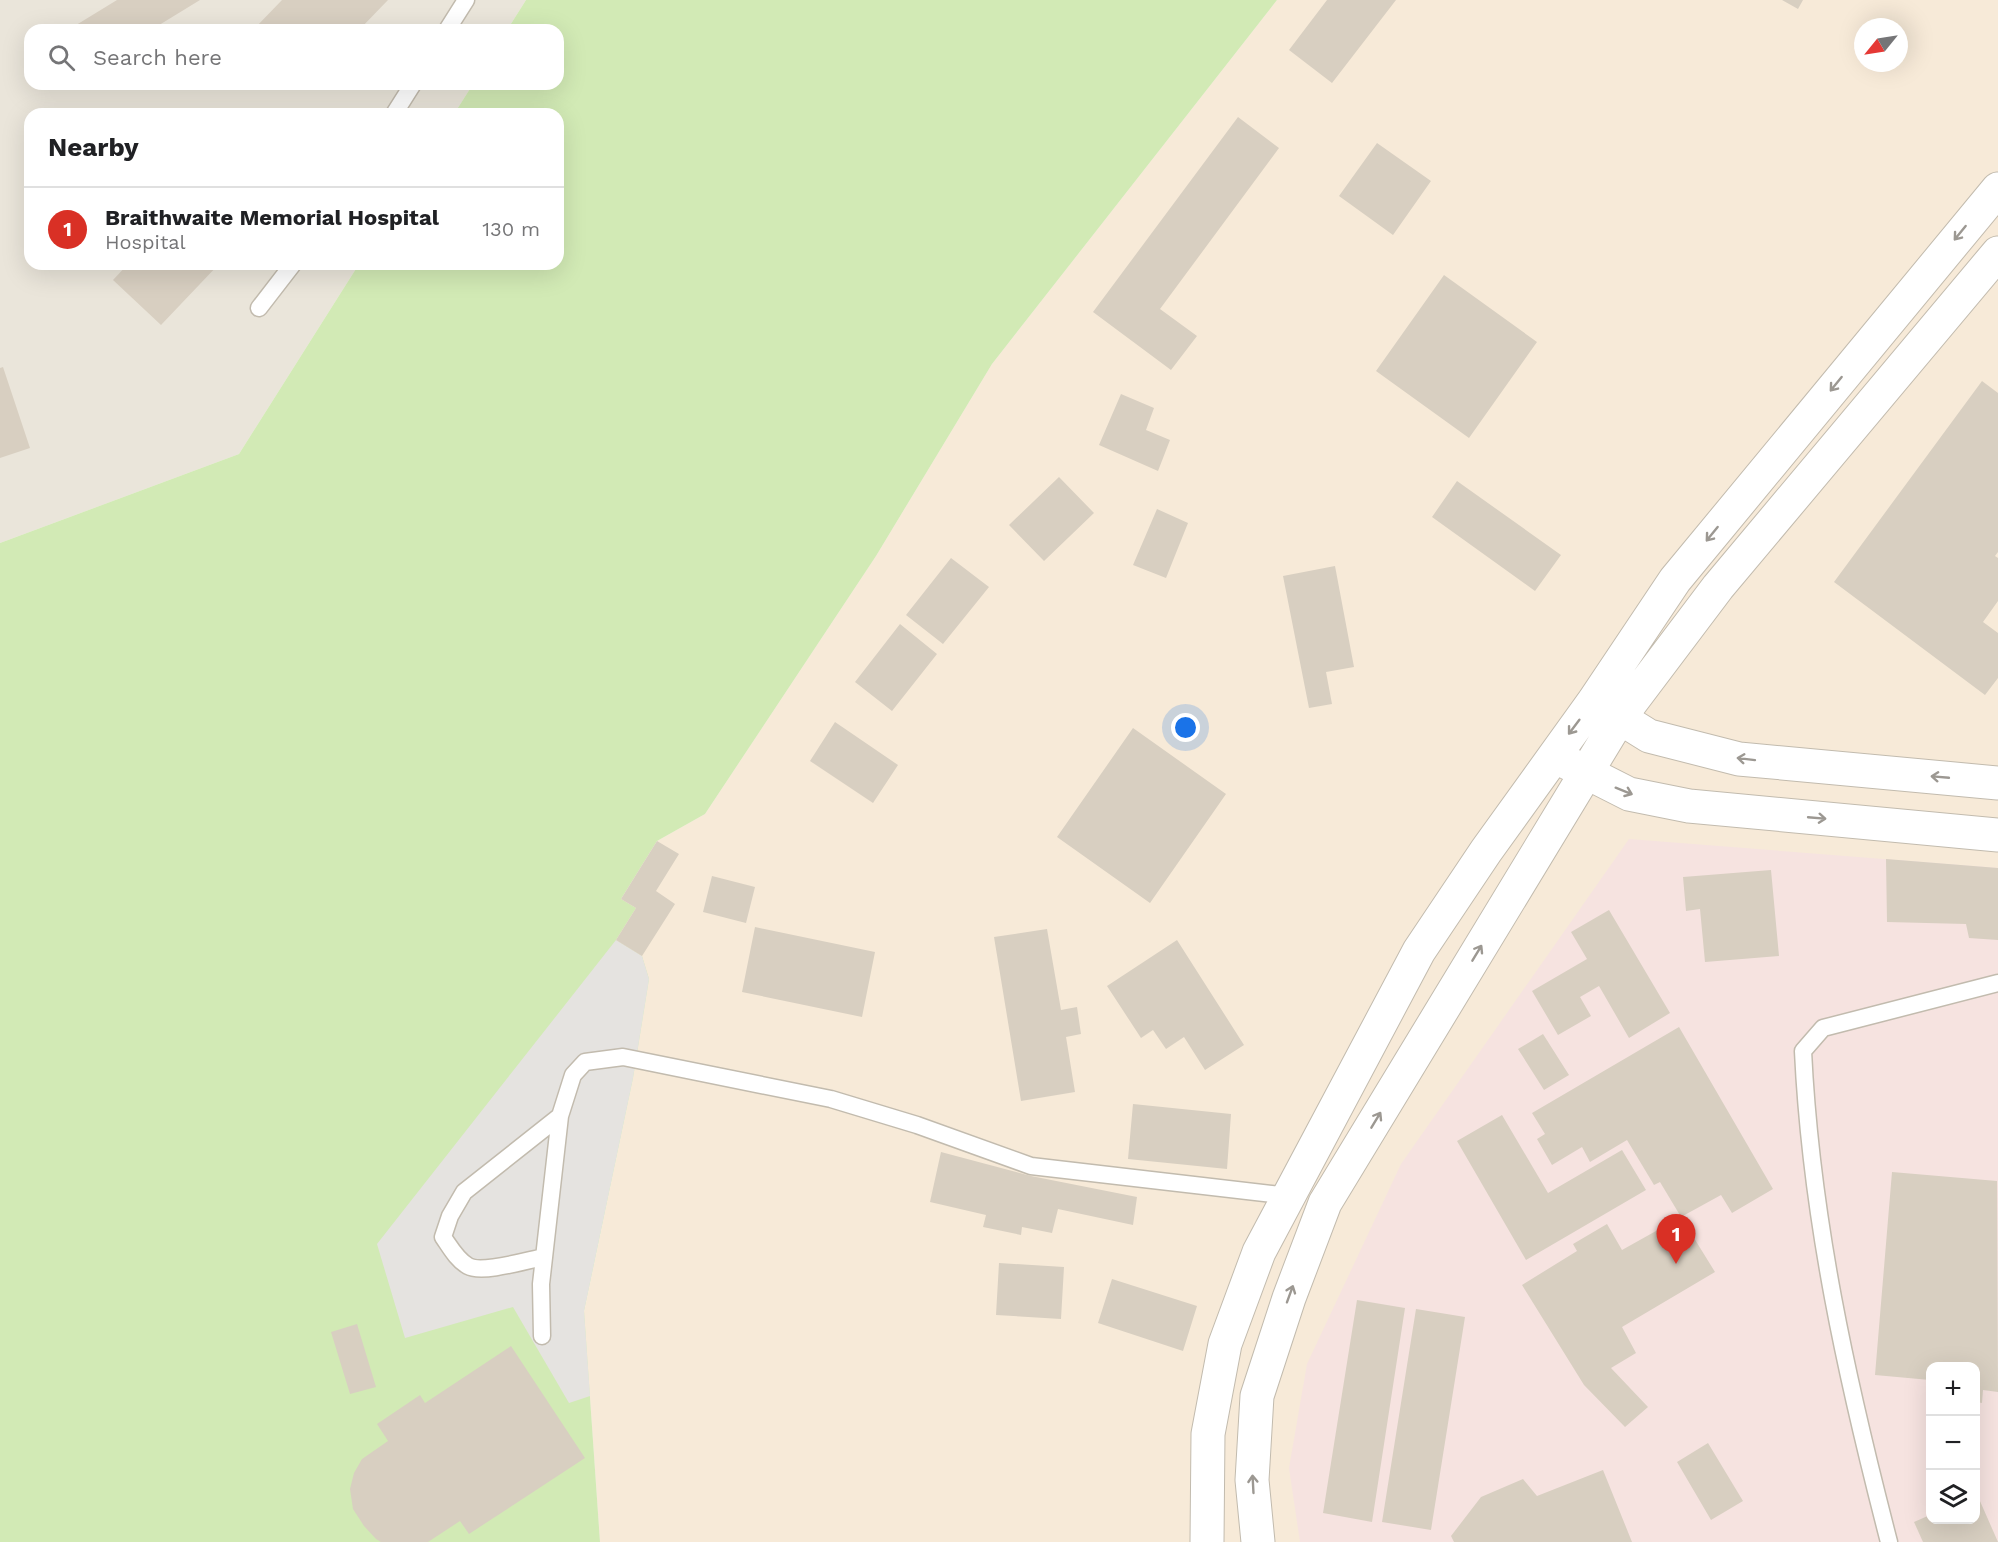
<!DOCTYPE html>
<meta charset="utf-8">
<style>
body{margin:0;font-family:"Work Sans",sans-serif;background:#f6f6f6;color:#202124}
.controls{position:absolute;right:18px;bottom:18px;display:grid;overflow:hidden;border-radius:12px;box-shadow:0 6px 24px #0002}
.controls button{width:54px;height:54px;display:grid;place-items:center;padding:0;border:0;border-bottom:2px solid #e0e0e0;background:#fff;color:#202124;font:30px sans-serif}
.compass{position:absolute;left:1854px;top:18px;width:54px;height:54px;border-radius:50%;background:#fff;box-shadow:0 6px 24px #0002;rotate:240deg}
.you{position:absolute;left:1186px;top:728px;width:21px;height:21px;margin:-15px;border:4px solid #fff;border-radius:50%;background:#1a73e8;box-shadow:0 0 0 9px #1a73e833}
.badge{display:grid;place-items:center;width:39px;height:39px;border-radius:50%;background:#d93025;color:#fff;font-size:20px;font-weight:700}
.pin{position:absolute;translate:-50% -50px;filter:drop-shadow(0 2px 3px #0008)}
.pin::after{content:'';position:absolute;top:32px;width:21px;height:18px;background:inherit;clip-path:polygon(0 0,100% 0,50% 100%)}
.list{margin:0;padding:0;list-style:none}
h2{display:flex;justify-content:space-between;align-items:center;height:78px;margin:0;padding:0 24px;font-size:26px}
h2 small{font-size:20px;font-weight:400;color:#757577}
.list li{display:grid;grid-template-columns:39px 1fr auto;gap:18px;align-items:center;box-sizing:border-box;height:84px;padding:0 24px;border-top:2px solid #e0e0e0}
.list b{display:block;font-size:22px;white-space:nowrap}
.list p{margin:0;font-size:20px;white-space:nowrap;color:#757577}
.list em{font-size:20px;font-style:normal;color:#757577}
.icon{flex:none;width:33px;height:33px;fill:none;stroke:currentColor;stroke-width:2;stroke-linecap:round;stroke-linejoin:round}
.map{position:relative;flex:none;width:1998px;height:1542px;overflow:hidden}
.search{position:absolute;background:#fff;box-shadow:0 6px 24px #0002;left:24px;top:24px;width:540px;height:66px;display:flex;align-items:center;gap:15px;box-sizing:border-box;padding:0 21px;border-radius:18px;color:#757577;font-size:22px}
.panel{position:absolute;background:#fff;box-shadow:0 6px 24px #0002;left:24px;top:108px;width:540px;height:162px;border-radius:18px}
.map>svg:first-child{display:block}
</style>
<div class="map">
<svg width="1998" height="1542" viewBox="0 0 1998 1542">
<rect width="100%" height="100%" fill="#f6f3ec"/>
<path fill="#eae5da" d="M 0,0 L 526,0 L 507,30 L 30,30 L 30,84 L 473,84 L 454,114 L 30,114 L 30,264 L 359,264 L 239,454 L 0,543 Z"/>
<path fill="#f7ead8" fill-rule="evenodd" d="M 1277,0 L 1998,0 L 1998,1542 L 600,1542 L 584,1312 L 633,1078 L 649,979 L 616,940 L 621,899 L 657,841 L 705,814 L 876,556 L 992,364 ZM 1863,27 L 1899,27 L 1899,63 L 1863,63 ZM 1930,1366 L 1976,1366 L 1976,1520 L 1930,1520 Z"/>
<path fill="#f6e3e0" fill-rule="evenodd" d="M 1629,839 L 1998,868 L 1998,1542 L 1300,1542 L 1289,1468 L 1307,1364 L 1401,1164 ZM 1930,1366 L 1976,1366 L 1976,1520 L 1930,1520 Z"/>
<path fill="#d2eab5" d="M 526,0 L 1277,0 L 992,364 L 876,556 L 705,814 L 657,841 L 621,899 L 636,908 L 616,940 L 642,956 L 649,979 L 633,1078 L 584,1311 L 600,1542 L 0,1542 L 0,543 L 239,454 L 359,264 L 558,264 L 558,114 L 454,114 L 473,84 L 558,84 L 558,30 L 507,30 Z"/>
<path fill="#e5e3e0" d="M 616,940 L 642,956 L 649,979 L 633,1078 L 584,1311 L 590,1396 L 569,1403 L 513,1307 L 405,1338 L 377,1244 Z"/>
<path fill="#d8cfc1" d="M 117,0 L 200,0 L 151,30 L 68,30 Z
M 282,0 L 388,0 L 359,30 L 253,30 Z
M 1327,0 L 1396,0 L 1332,83 L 1289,50 Z
M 1782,0 L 1803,0 L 1798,9 Z
M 1238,117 L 1279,148 L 1160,309 L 1197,336 L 1171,370 L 1093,312 Z
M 1377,143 L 1431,181 L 1393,235 L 1339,196 Z
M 128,264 L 219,264 L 161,325 L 113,280 Z
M 1444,275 L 1537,342 L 1469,438 L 1376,371 Z
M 3,367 L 30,448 L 0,458 L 0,368 Z
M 1982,381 L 1998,393 L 1998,552 L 1995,556 L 1998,558 L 1998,601 L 1983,622 L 1998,633 L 1998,678 L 1985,695 L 1834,582 Z
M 1121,394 L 1154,408 L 1146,430 L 1170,440 L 1158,471 L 1099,445 Z
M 1059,477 L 1094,513 L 1044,561 L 1009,525 Z
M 1457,481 L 1561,555 L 1535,591 L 1432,517 Z
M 1157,509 L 1188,523 L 1166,578 L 1133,565 Z
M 951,558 L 989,587 L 943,644 L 906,615 Z
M 1335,566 L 1354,667 L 1326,672 L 1332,704 L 1309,708 L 1283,576 Z
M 900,624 L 937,654 L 892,711 L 855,682 Z
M 835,722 L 898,765 L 873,803 L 810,761 Z
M 1133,728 L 1226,794 L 1150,903 L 1057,837 Z
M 657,841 L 679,854 L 656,891 L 675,904 L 642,956 L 616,940 L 636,908 L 621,899 Z
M 1886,859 L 1998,868 L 1998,940 L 1969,938 L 1966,924 L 1887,922 Z
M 1771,870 L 1779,956 L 1705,962 L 1700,909 L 1686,911 L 1683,877 Z
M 712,876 L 755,887 L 746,923 L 703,912 Z
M 1609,910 L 1670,1013 L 1629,1038 L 1599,986 L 1580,997 L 1591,1016 L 1558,1035 L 1532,991 L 1587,959 L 1571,932 Z
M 755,927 L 875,952 L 862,1017 L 742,992 Z
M 1047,929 L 1061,1010 L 1077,1007 L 1081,1034 L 1066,1037 L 1075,1092 L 1021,1101 L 994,937 Z
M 1177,940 L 1244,1045 L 1205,1070 L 1184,1037 L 1166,1049 L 1153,1030 L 1141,1038 L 1107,986 Z
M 1679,1027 L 1773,1189 L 1732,1213 L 1721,1195 L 1681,1217 L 1660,1182 L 1654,1185 L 1627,1140 L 1590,1162 L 1582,1147 L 1552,1165 L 1537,1139 L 1545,1134 L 1532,1113 Z
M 1543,1034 L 1569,1075 L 1544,1090 L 1518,1049 Z
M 1133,1104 L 1231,1114 L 1227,1169 L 1128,1159 Z
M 1502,1115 L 1548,1193 L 1622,1150 L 1646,1190 L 1526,1260 L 1457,1141 Z
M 941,1152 L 1031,1176 L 1137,1197 L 1133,1225 L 1058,1209 L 1052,1233 L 1022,1227 L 1021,1235 L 983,1227 L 986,1215 L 930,1202 Z
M 1892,1172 L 1997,1181 L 1998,1392 L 1983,1390 L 1982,1403 L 1976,1402 L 1976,1366 L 1930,1366 L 1930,1380 L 1875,1375 Z
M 1681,1217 L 1715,1272 L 1622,1327 L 1636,1353 L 1611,1368 L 1648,1407 L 1625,1427 L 1584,1385 L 1522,1285 L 1577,1251 L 1573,1244 L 1607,1224 L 1622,1250 Z
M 999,1263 L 1064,1267 L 1061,1319 L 996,1315 Z
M 1112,1279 L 1197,1306 L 1183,1351 L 1098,1323 Z
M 1357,1300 L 1405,1308 L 1372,1522 L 1323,1513 Z
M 1416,1309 L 1465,1317 L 1431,1530 L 1382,1522 Z
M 357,1324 L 376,1387 L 350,1394 L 331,1332 Z
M 511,1346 L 585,1458 L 469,1534 L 460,1521 L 428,1542 L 381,1542 L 376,1539 L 364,1526 L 353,1509 L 350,1489 L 354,1473 L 362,1459 L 388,1441 L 377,1424 L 420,1395 L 425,1403 Z
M 1708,1443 L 1743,1501 L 1711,1520 L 1677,1462 Z
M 1603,1470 L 1632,1542 L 1454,1542 L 1451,1536 L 1481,1497 L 1523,1479 L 1537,1496 Z
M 1976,1492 L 1998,1542 L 1923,1542 L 1914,1522 L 1930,1515 L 1930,1520 L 1976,1520 Z"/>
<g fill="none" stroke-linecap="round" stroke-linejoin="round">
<g stroke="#c2bbae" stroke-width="19">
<path id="service" d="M 447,30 L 466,0
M 394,114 L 413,84
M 259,308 L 293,264
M 544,1257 C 528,1260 482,1274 468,1266 C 457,1260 450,1247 443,1237 L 450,1216 L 464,1192 L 560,1116
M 542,1336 L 541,1284 L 560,1116 L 573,1075 L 585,1062 L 623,1057 L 831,1099 L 917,1125 L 1031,1166 L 1289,1196
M 1889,1542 C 1847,1380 1811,1219 1803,1051 L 1823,1028 L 1998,983"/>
</g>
<g stroke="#c2bbae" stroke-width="35">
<path id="minor" d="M 1596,703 L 1649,736 L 1739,759 L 1998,783
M 1560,759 L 1629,794 L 1689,806 L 1998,835"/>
</g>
<g stroke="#c2bbae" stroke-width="35">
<path id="tertiary" d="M 1207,1542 L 1208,1434 L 1225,1344 L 1259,1252 L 1419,951 L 1486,851 L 1594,701 L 1675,580 L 1998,189
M 1258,1542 L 1252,1480 L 1257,1396 L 1289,1298 L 1325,1203 L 1620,717 L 1718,587 L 1998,253"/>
</g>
<use href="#service" stroke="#fff" stroke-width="16"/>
<use href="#minor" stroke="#fff" stroke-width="33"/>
<use href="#tertiary" stroke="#fff" stroke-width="33"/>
</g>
<defs><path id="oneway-shaft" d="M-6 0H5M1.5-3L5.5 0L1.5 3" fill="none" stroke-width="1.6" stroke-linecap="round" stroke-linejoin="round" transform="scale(1.5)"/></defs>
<g stroke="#9c9892">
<use href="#oneway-shaft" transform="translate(1960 233) rotate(129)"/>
<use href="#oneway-shaft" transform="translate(1836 384) rotate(129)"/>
<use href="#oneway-shaft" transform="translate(1712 534) rotate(129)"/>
<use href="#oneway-shaft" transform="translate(1574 727) rotate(127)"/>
<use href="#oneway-shaft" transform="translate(1746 759) rotate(-173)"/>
<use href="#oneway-shaft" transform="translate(1940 777) rotate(-175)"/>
<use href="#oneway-shaft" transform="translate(1624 791) rotate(22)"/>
<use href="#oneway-shaft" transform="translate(1817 818) rotate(5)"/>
<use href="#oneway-shaft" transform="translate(1477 953) rotate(-59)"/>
<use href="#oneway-shaft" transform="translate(1376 1120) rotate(-59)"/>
<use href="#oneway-shaft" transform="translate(1290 1294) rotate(-70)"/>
<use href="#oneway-shaft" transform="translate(1253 1484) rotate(-93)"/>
</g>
</svg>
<div class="controls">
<button>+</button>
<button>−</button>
<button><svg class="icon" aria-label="layers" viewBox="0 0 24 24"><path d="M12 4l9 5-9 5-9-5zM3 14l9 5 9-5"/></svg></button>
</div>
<svg class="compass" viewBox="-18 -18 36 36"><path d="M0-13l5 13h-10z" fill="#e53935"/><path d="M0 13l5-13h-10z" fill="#757577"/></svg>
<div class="you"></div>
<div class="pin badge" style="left:1676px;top:1264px">1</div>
<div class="search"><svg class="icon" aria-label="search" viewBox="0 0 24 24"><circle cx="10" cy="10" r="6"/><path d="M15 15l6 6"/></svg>Search here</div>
<section class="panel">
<h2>Nearby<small></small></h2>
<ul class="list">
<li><span class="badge">1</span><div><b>Braithwaite Memorial Hospital</b><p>Hospital</p></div><em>130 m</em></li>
</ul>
</section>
</div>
